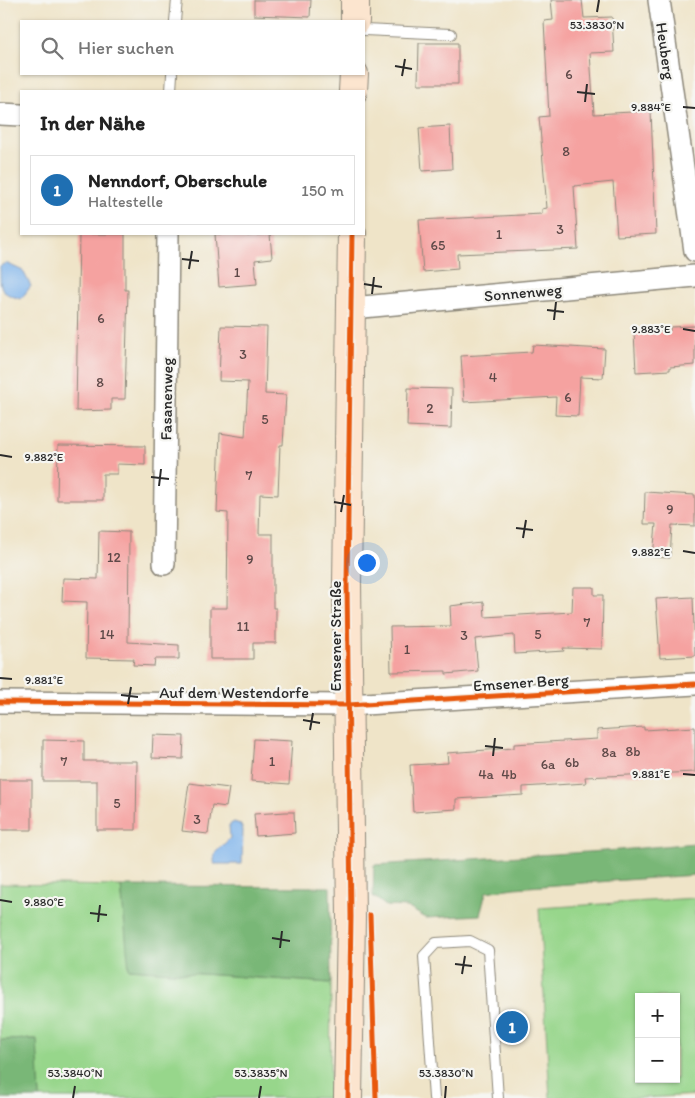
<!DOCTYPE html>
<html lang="de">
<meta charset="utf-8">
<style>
body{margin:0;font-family:Itim,sans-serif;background:#f6f6f6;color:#222}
.controls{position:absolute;right:15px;bottom:15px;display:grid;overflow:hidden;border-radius:0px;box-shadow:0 1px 4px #0004}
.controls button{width:45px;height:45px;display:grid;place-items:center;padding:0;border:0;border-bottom:1px solid #e0e0e0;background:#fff;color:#222;font:25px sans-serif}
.you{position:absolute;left:366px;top:562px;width:18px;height:18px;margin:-12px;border:4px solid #fff;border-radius:50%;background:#1a73e8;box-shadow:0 0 0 8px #1a73e833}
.badge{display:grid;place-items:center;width:32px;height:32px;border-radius:50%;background:#1f6fb2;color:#fff;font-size:16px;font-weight:700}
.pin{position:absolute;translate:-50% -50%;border:2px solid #fff;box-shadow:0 1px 5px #0006}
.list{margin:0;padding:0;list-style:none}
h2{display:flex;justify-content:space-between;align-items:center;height:65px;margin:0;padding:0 20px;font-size:21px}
h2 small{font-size:16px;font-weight:400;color:#767676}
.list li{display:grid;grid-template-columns:32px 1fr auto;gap:15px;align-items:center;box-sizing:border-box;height:70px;margin:0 10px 10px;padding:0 10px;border:1px solid #e0e0e0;border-radius:0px}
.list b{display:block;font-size:19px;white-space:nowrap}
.list p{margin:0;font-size:16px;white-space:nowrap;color:#767676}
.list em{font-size:16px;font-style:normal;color:#767676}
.icon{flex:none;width:28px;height:28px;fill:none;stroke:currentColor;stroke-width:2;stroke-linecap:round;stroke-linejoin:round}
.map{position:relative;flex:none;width:695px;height:1098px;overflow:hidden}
.search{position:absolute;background:#fff;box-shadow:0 1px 4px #0004;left:20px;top:20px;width:345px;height:55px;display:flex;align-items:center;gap:12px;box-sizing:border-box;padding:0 18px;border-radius:0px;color:#767676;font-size:19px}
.panel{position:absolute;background:#fff;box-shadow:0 1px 4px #0004;left:20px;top:90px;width:345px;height:145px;border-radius:0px}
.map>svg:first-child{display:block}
</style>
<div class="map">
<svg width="695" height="1098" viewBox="0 0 695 1098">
<rect width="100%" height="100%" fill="#f6f6f2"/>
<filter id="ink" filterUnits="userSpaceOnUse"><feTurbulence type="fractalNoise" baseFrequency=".02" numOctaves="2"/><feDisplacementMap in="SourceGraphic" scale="10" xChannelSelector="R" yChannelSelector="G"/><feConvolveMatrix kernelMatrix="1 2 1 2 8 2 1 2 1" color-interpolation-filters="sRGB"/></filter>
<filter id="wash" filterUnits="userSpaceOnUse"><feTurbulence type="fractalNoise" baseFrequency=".0096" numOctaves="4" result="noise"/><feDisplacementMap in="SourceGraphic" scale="20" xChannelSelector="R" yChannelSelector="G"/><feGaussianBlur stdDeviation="1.12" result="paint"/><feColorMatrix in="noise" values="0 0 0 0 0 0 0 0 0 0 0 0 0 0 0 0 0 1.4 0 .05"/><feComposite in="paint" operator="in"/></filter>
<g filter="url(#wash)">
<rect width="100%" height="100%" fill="#efe4c8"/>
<path fill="#97d68b" stroke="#61805b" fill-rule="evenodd" d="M 0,884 L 121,886 L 130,969 L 331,983 L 330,1098 L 40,1098 L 36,1039 L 0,1040 Z
M 695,898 L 695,1095 L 644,1098 L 550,1098 L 539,908 ZM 639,997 L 676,997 L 676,1079 L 639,1079 Z"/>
<path fill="#79b777" stroke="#527151" d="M 695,843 L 695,875 L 514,888 L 486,892 L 480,915 L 426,918 L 407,907 L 386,906 L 373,896 L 374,865 L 620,850 Z
M 121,886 L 330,887 L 331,983 L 129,969 Z
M 37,1039 L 40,1098 L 0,1098 L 0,1040 Z"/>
<path fill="#7db3ec" stroke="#546f8c" d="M 6,263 L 23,271 L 31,286 L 21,299 C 0,293 0,291 0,266 Z
M 234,822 L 240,824 L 243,830 L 242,864 L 214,864 L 214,854 L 230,838 L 229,825 Z"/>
<g id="blocks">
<path fill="#f5a2a0" d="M 254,0 L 311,0 L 310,17 L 254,15 Z
M 551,0 L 582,0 L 584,18 L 612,17 L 614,52 L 590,53 L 594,114 L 651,111 L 656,234 L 617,236 L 613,182 L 574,186 L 578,249 L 457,254 L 458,269 L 423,272 L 419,220 L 542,214 L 542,209 L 547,208 L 539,117 L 549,116 L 544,21 L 553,20 Z
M 419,43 L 458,43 L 458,84 L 418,84 Z
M 450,126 L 452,169 L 422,171 L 419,128 Z
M 79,234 L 125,234 L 125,290 L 128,290 L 125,399 L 111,399 L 111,410 L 76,411 Z
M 215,234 L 247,234 L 247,236 L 270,234 L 272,258 L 255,260 L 257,284 L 219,287 Z
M 221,326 L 267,327 L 265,394 L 286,395 L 283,445 L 280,445 L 278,495 L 260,494 L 259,534 L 273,534 L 273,608 L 276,608 L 276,643 L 253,643 L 253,659 L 210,659 L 210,608 L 227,608 L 228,513 L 217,512 L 220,433 L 245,437 L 248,382 L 219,381 Z
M 695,326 L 695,365 L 670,367 L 670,370 L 636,372 L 634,332 L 670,331 L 670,327 Z
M 533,345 L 605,349 L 603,378 L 580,377 L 578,416 L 555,415 L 556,397 L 464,402 L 461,356 L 532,352 Z
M 408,388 L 452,389 L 451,428 L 407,426 Z
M 58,445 L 145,446 L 145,465 L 117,464 L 117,474 L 103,474 L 103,500 L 57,500 Z
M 645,492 L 695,495 L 695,526 L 672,525 L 670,558 L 653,557 L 656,524 L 644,524 Z
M 99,531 L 129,532 L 128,642 L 179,645 L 179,659 L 155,659 L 154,666 L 133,665 L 134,659 L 86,658 L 87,602 L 62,601 L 63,578 L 98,579 Z
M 573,587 L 594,587 L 594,595 L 603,595 L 602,649 L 563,648 L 564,651 L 515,654 L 514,635 L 475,639 L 478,671 L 446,674 L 446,671 L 391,672 L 390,627 L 451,626 L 450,606 L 484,602 L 485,617 L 572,612 Z
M 693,597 L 695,656 L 660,658 L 656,599 Z
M 644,727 L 644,730 L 695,727 L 695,772 L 585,777 L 586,783 L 523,787 L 523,795 L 456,799 L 456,809 L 413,812 L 410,765 L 448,763 L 447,753 L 514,748 L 514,744 L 597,739 L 597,730 Z
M 153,735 L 184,736 L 183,759 L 152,758 Z
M 254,739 L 292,741 L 289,784 L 251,781 Z
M 43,740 L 84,741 L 84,761 L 137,761 L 136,830 L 97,830 L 97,781 L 43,781 Z
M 0,780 L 32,780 L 32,830 L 0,830 Z
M 189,783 L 229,788 L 226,807 L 212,805 L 208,834 L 182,831 Z
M 286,812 L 294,812 L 295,833 L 256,836 L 254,814 Z"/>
</g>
</g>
<g filter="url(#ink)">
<use href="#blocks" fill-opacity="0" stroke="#8d887a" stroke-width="1"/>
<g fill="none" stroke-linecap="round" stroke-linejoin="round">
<g stroke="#8d887a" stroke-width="12">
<path id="lane" d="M 175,21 L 177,0
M 364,30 L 451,34
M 171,91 L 172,74
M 434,1098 L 424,956 L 436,943 L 470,941 L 488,950 L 498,1098"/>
</g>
<g stroke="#8d887a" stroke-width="24">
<path id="street" d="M 659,0 L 695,251
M 0,114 L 21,115
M 352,308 L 695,276
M 164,564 L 168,234
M 0,702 L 348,705 L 695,684"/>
</g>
<g stroke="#8d887a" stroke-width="30">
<path id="secondary" d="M 355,21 L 355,0
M 353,91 L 354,74
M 348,1098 L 351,917 L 347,583 L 352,234"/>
</g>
<use href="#lane" stroke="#fff" stroke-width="10"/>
<use href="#street" stroke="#fff" stroke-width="21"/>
<use href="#secondary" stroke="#fce5cf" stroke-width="28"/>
<g stroke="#f6f6f2" stroke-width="8">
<path id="cycleway" d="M 0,702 L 348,705 L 695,684
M 370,915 L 376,1098
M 348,1098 L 351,917 L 347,583 L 352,234"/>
</g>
<use href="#cycleway" stroke="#e8590c" stroke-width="5"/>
</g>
</g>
<path fill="none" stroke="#2b2b2b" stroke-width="2" d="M 597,12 L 599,0M 395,66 L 412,69M 402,76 L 405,59M 577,92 L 595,94M 585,102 L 587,84M 683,107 L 695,108M 182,259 L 199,261M 189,269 L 192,251M 364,284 L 382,287M 372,294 L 374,277M 547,310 L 564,312M 554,320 L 556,302M 683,329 L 695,331M 0,455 L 12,457M 151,477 L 169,479M 159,486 L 161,469M 334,502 L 351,505M 341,512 L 344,495M 516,528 L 533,530M 523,538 L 526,520M 683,551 L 695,553M 0,678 L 12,679M 121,695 L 138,697M 128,704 L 131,687M 303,720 L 320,723M 310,730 L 313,713M 485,746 L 503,748M 493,756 L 495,738M 683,774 L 695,775M 0,900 L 12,902M 90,913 L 107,915M 98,922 L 100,905M 272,938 L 290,941M 280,948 L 282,931M 455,964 L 472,966M 462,974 L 465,956M 73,1098 L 75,1086M 259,1098 L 261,1086M 445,1098 L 446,1086"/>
<g text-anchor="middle" stroke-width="4.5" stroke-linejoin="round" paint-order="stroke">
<g font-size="14" fill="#5e4948">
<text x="569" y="79">6</text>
<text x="566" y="156">8</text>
<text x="560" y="234">3</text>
<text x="499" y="239">1</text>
<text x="438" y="250">65</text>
<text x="237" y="277">1</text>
<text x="101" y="323">6</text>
<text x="243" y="359">3</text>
<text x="493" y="382">4</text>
<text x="100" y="387">8</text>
<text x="568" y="402">6</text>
<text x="430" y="413">2</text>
<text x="265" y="424">5</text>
<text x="249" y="480">7</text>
<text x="670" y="514">9</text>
<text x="114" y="562">12</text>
<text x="250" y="564">9</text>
<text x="587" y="627">7</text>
<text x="243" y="631">11</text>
<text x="107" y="639">14</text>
<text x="538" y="639">5</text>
<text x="464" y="640">3</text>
<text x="407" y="654">1</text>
<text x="633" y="756">8b</text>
<text x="609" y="757">8a</text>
<text x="64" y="766">7</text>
<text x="272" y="766">1</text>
<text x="572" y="767">6b</text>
<text x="548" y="769">6a</text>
<text x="486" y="779">4a</text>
<text x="509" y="779">4b</text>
<text x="117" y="808">5</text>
<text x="197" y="824">3</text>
</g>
<g font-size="16" fill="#2b2b2b" stroke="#f6f6f2">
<text transform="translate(666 51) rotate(82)" y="6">Heuberg</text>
<text transform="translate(523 292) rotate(-5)" y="6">Sonnenweg</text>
<text transform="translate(166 399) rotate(-89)" y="6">Fasanenweg</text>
<text transform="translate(335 636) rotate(-90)" y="6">Emsener Straße</text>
<text transform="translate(521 682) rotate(-4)" y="6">Emsener Berg</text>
<text x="234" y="698">Auf dem Westendorfe</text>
</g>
</g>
<g font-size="12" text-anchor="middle" fill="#2b2b2b" stroke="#f6f6f2" stroke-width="4.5" stroke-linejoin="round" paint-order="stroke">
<text x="597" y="29">53.3830°N</text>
<text x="651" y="111">9.884°E</text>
<text x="651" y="333">9.883°E</text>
<text x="44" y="461">9.882°E</text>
<text x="651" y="556">9.882°E</text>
<text x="44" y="684">9.881°E</text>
<text x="651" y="778">9.881°E</text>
<text x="44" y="906">9.880°E</text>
<text x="75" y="1077">53.3840°N</text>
<text x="261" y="1077">53.3835°N</text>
<text x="446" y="1077">53.3830°N</text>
</g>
</svg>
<div class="controls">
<button>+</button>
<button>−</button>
</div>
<div class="you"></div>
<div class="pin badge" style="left:512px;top:1027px">1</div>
<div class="search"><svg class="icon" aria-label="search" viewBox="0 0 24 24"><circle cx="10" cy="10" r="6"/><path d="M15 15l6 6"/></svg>Hier suchen</div>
<section class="panel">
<h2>In der Nähe<small></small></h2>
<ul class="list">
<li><span class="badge">1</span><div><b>Nenndorf, Oberschule</b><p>Haltestelle</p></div><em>150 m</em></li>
</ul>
</section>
</div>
